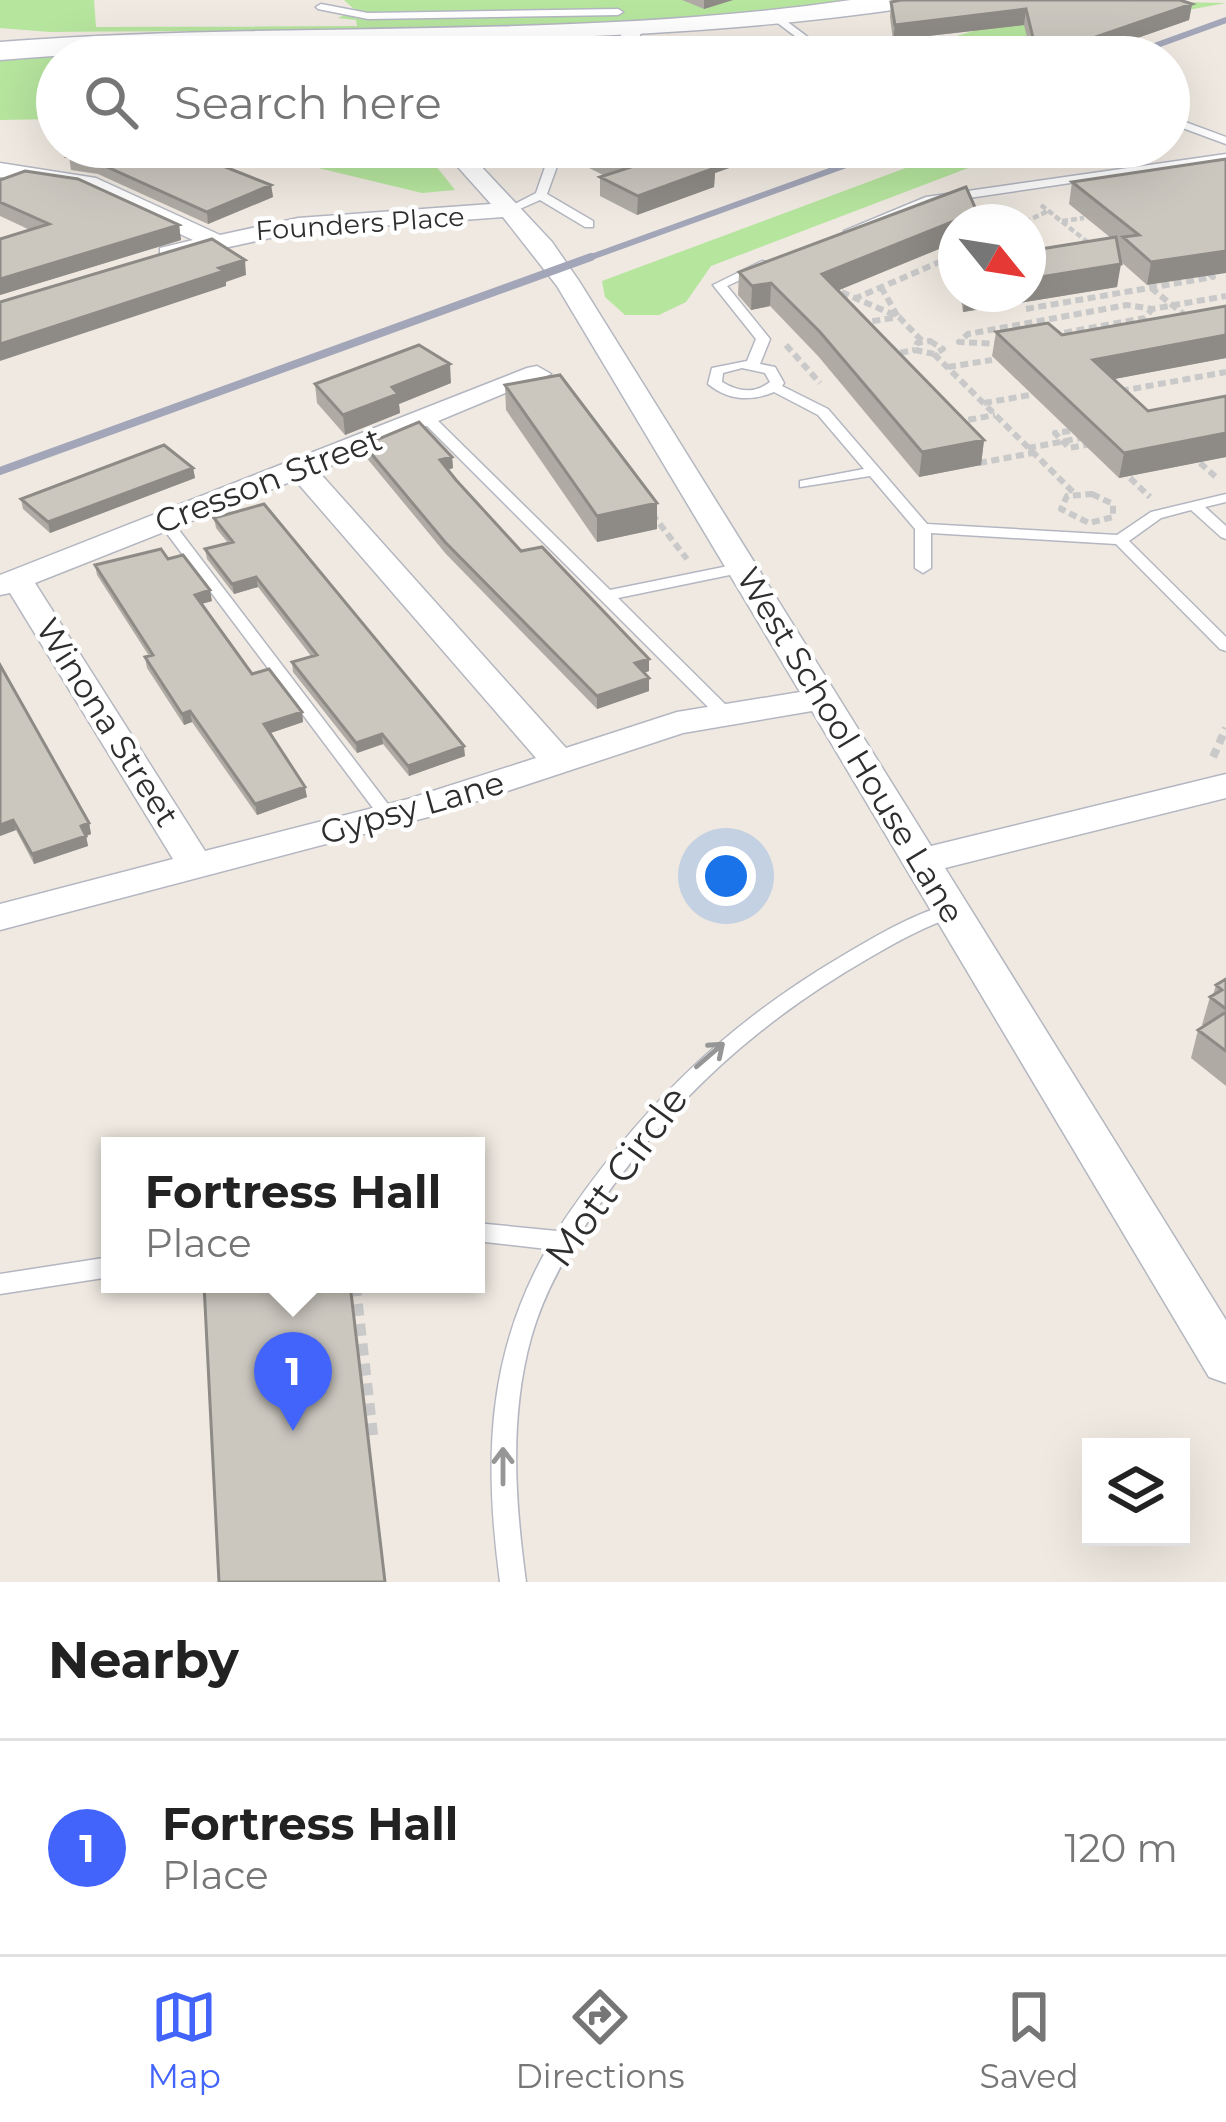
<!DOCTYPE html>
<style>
body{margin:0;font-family:Montserrat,sans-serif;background:#f2f2f2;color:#222}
.controls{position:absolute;right:36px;bottom:36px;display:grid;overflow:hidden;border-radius:0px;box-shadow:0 12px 48px #0002}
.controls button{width:108px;height:108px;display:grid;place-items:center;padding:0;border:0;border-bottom:3px solid #e0e0e0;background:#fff;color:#222;font:60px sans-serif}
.compass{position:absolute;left:938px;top:204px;width:108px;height:108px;border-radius:50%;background:#fff;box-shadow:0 12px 48px #0002;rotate:120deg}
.you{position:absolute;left:726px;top:876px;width:42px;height:42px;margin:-30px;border:9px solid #fff;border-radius:50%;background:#1a73e8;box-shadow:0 0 0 18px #1a73e833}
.badge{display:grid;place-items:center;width:78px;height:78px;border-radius:50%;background:#4264fb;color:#fff;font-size:39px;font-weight:700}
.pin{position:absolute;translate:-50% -99px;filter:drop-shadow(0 3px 6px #0008)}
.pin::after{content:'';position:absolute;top:63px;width:42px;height:36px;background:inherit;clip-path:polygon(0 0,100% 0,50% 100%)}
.popup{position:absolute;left:101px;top:1137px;width:384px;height:156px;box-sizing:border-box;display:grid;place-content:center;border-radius:0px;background:#fff;filter:drop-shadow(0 3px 9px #0005);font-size:39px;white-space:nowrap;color:#767676}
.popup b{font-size:45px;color:#222}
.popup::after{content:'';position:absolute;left:50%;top:100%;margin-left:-24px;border:24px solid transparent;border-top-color:#fff}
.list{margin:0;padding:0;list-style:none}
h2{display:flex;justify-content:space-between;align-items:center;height:156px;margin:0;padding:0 48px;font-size:51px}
h2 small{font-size:39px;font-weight:400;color:#767676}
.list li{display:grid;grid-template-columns:78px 1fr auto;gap:36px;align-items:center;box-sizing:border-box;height:216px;padding:0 48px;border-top:3px solid #e0e0e0}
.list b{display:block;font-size:45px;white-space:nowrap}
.list p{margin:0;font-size:39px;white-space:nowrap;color:#767676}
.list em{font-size:39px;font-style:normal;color:#767676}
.icon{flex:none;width:66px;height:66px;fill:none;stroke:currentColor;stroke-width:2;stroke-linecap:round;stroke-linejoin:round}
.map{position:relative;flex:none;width:1226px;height:1582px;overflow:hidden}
.search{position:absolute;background:#fff;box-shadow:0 12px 48px #0002;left:36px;right:36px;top:36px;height:132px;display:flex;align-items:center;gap:30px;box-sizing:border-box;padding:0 42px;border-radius:66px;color:#767676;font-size:45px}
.sheet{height:372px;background:#fff}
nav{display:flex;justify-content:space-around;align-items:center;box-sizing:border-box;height:168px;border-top:3px solid #e0e0e0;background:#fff;font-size:33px;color:#767676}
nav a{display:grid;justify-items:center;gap:6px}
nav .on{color:#4264fb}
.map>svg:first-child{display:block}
</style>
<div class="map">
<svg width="1226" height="1582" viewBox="0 0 1226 1582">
<rect width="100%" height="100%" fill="#efe9e1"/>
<path fill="#b6e59e" d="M 0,0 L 94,0 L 96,27 L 357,26 L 356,20 L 338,18 L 355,10 L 344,0 L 848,0 C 585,38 316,28 50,32 L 0,28 Z
M 1079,0 L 1226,3 L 932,57 L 794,57 L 919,47 Z
M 273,42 L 563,42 L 564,56 L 57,57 L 57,119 L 0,120 L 0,58 Z
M 231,147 L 421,147 L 455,190 L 422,193 Z
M 962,147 L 1023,147 L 711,266 L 686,302 L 659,315 L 625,315 L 605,297 L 602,281 Z"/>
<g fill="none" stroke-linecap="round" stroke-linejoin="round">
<g stroke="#b4b7c1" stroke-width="3">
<path id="service" d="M 321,4 L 368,13 L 618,9 L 623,12 L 618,15 L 368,19 L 318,9 L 316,7 Z
M 775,17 L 781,17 L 825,50 L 816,52 L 775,21 Z
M 1169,116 L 1226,137 L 1226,144 L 1169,123 Z
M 552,147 L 564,147 L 547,194 L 593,221 L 593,227 L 585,227 L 540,200 L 513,212 L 503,210 L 536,193 Z
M 1226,154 L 1226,160 L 928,204 L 854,234 L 844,231 L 926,197 Z
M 762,261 L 766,262 L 766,268 L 727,286 L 770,339 L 760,364 L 775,367 L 784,383 L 782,386 L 828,409 L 927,524 L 1117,535 L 1151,512 L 1226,494 L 1226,502 L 1205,507 L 1226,526 L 1226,539 L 1221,537 L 1191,510 L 1161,518 L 1129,541 L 1226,637 L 1226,651 L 1220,649 L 1116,544 L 931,533 L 931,568 L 923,573 L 915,568 L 915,529 L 870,476 L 800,487 L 800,481 L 864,469 L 818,415 L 774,392 C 750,402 728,400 708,384 L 712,368 L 747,361 L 756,339 L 713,285 ZM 742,368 L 765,373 L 770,382 C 754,394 739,392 722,382 L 723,373 Z
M 427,414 L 432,415 L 610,590 L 743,563 L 749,565 L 751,568 L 749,571 L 618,598 L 730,709 L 733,713 L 730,717 L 718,717 L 422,421 L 420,418 Z
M 164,515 L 169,517 L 394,812 L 397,816 L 394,820 L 382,820 L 159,523 L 159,517 Z
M 952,903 L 959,905 L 962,910 L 959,915 C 927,925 898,941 869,958 C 758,1022 676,1097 602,1201 C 572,1243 545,1288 531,1338 C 509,1418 515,1501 526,1582 L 500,1582 C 484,1462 486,1356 547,1249 L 476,1241 L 476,1223 L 557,1231 C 633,1116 718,1030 837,959 C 874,937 910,915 952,903 Z
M 110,1257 L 110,1277 L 0,1294 L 0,1274 Z"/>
</g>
<g stroke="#b4b7c1" stroke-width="3">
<path id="minor" d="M 625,27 L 642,31 L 632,53 L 602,57 L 616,46 Z
M 440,147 L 463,147 L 552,242 L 579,281 L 931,846 L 1226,774 L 1226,798 L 945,868 L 1226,1320 L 1226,1383 L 1209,1377 L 812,711 L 683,733 L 432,816 L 0,930 L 0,904 L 173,859 L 10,593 L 0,595 L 0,575 L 527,368 L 537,366 L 551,374 L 318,471 L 566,748 L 677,712 L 800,692 L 557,286 L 503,217 L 298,232 L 169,260 L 160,258 L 160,248 L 193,240 L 82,189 L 0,177 L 0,163 L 96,178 L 220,235 L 298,218 L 491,204 ZM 295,480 L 536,758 L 408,799 L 205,851 L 35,583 Z"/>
</g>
<g stroke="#b4b7c1" stroke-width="3">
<path id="secondary" d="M 851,0 L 920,0 L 907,8 C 606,52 303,35 0,60 L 0,42 C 283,20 570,41 851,0 Z"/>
</g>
<path stroke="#c9c9c9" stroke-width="4.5" stroke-dasharray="6 3" stroke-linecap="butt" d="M 1041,205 L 1095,248
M 1062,221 L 1084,218
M 1025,222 L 1048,211
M 944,260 L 956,255"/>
<path stroke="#c9c9c9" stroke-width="6" stroke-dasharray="8 4.5" stroke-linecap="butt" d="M 830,287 L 899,317 L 922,341
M 881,287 L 898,317
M 1151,288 L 1191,320
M 854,299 L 951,257
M 1026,309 L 1213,277 L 1207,272
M 860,323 L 893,318
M 1052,335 L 1145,318 L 1152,309
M 930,341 L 943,349 L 934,354 L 915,350 L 917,343 Z
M 1002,344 L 959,342 L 968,334 L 1127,305 L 1152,309 L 1226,296
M 786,345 L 820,383
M 934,354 L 1075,494
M 888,355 L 915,350
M 948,367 L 992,360
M 1121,391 L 1226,372
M 984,403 L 1030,395
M 956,422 L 995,415
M 1070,431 L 1055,433 L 1069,448 L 1091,444
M 1028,448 L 1087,437
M 979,463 L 1033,453
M 1200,463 L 1217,478
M 1130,478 L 1150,497
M 1092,494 L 1113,504 L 1113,517 L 1089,523 L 1061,509 L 1067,496 Z
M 652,514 L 687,559"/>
<path stroke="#c9c9c9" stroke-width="8" stroke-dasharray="9 6" stroke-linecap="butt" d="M 1213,757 L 1226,728"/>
<path stroke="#c9c9c9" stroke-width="9" stroke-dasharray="12 8" stroke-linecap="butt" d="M 356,1284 L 374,1438"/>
<use href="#service" fill="#fff" fill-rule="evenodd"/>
<use href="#minor" fill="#fff" fill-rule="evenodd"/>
<use href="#secondary" fill="#fff" fill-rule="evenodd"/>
<path stroke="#a3a6b8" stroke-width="6" d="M 1124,57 L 1226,20
M 583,260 L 896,147"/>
<path stroke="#a3a6b8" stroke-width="8" d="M 0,471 L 591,257"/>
</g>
<path fill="#afaba4" d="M 682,0 L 733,0 L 704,9 Z
M 891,2 L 1192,4 L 1189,20 L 1083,57 L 1032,57 L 1024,25 L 893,40 L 890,17 Z
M 565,147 L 729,147 L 732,167 L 715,173 L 714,187 L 637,215 L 600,196 L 600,177 L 605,176 L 565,156 Z
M 69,157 L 271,185 L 273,197 L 208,224 L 98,174 L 71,170 Z
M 1226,159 L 1147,285 L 1120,261 L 1117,287 L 963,312 L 960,294 L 1028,294 L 1111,238 L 1069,204 L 1072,182 Z
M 0,180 L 179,225 L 181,240 L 0,295 L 0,239 L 30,230 L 0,216 Z
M 977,212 L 976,222 L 956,222 L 956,242 L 838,290 L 984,440 L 981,465 L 919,477 L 818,356 L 770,306 L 751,310 L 738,295 L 739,272 Z
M 996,332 L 1226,358 L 1114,379 L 1148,411 L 1226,396 L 1226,457 L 1119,478 L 992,356 Z
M 451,383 L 399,404 L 400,413 L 345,435 L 317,403 L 315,384 Z
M 505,385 L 657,529 L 597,542 L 506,410 Z
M 364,445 L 452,457 L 453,468 L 448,470 L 521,551 L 649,659 L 649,671 L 644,673 L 649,678 L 649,691 L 597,709 L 446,554 L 365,456 Z
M 193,468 L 195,478 L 50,533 L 23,509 L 21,499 Z
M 214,518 L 465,756 L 409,776 L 383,744 L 357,753 L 293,672 L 292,662 L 311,656 L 258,587 L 234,594 L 207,559 L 205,549 L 228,543 L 216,528 Z
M 95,565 L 212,601 L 202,604 L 252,674 L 302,712 L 303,722 L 270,733 L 307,797 L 257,815 L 192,722 L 184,725 L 147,668 L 145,657 L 149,656 L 97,575 Z
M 0,665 L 89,823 L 91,834 L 86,836 L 88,846 L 34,864 L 16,830 L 0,836 Z
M 1226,979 L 1226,1086 L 1191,1058 L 1198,1030 L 1204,1026 L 1202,1025 L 1210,997 L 1213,995 L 1216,985 Z"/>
<path fill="#8e8b86" d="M 704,0 L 733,0 L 704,9 Z
M 1192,4 L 1189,20 L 1083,57 L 1060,57 L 1061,49 Z
M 1026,9 L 1024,25 L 893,40 L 895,25 Z
M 1051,45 L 1049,57 L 1035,57 L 1036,50 Z
M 732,148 L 732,167 L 715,173 L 714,187 L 637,215 L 638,196 L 698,160 Z
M 271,185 L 273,197 L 208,224 L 207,212 Z
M 977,212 L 976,222 L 956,222 L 956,242 L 820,298 L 822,274 Z
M 179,225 L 181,240 L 0,295 L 0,279 Z
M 1226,251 L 1226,273 L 1147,285 L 1151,262 Z
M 245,260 L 246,275 L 226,282 L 226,286 L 0,361 L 0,344 Z
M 1121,264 L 1117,287 L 963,312 L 965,294 L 1028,294 L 1028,279 Z
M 771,283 L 770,306 L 751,310 L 752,286 Z
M 1226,335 L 1226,358 L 1088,384 L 1093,360 Z
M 450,364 L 451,383 L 399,404 L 400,413 L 345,435 L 343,415 L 392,387 Z
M 1226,433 L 1226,457 L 1119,478 L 1124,453 Z
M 984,440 L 981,465 L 919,477 L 922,452 Z
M 452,457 L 453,468 L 441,472 L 440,460 Z
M 193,468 L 195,478 L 50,533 L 48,522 Z
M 657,503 L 657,529 L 597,542 L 597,516 Z
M 256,577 L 258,587 L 234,594 L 232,584 Z
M 210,590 L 212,601 L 197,605 L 195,595 Z
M 649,659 L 649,671 L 635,676 L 635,663 Z
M 649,678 L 649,691 L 597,709 L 597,696 Z
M 190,711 L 192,722 L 184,725 L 182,714 Z
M 302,712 L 303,722 L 265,735 L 264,724 Z
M 382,734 L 383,744 L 357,753 L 356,743 Z
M 464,746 L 465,756 L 409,776 L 408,766 Z
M 305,787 L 307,797 L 257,815 L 255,804 Z
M 13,820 L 16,830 L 0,836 L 0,825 Z
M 89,823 L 91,834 L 83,837 L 81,826 Z
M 86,836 L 88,846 L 34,864 L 32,854 Z"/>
<path fill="#cbc7bf" stroke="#8e8b86" stroke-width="3" d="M 901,0 L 1180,0 L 1192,4 L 1061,49 L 1051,45 L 1036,50 L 1026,9 L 895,25 L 891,2 Z
M 96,147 L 175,147 L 271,185 L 207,212 L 96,162 L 69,157 Z
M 583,147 L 729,147 L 732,148 L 698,160 L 715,168 L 638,196 L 600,177 L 628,168 Z
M 1226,159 L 1226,251 L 1151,262 L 1123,237 L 1139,235 L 1072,182 Z
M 25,171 L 78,179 L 179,225 L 0,279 L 0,239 L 49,224 L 0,202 L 0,180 Z
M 966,187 L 977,212 L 822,274 L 984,440 L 922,452 L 820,332 L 771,283 L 752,286 L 739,272 Z
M 1116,237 L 1121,264 L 1028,279 L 1028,251 Z
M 212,239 L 245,260 L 219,268 L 224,271 L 0,344 L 0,302 Z
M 1226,306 L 1226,335 L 1093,360 L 1148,411 L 1226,396 L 1226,433 L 1124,453 L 996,332 L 1048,323 L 1062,335 Z
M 419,345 L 450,364 L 392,387 L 398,394 L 343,415 L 315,384 Z
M 560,375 L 657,503 L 597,516 L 505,385 Z
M 419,422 L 452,457 L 440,460 L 456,480 L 521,551 L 542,547 L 649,659 L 635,663 L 649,678 L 597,696 L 445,542 L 364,445 Z
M 164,445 L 193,468 L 48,522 L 21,499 Z
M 264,504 L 464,746 L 408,766 L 382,734 L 356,743 L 292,662 L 317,655 L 256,577 L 232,584 L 205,549 L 233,542 L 214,518 Z
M 161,549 L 168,559 L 183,555 L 210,590 L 195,595 L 252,674 L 269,669 L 302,712 L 264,724 L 305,787 L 255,804 L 190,711 L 182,714 L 145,657 L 153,655 L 95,565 Z
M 0,665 L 89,823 L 81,826 L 86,836 L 32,854 L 13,820 L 0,825 Z
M 1226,979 L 1226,1009 L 1210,997 L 1222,990 L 1216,985 Z
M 1226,1012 L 1226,1051 L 1198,1030 Z
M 204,1284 L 350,1284 L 385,1582 L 219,1582 Z"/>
<defs><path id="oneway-shaft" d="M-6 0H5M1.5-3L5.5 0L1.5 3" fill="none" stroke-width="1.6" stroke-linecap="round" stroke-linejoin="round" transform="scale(3)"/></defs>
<g stroke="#969696">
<use href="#oneway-shaft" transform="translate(710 1055) rotate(-41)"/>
<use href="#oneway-shaft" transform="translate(503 1466) rotate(-90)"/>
</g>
<g text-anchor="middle" stroke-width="9" stroke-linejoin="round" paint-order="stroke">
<g font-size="27" fill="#2e2e2e" stroke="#fff">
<text transform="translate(360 224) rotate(-4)" y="9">Founders Place</text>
</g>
<g font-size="33" fill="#2e2e2e" stroke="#fff">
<text transform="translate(268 480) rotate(-21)" y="12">Cresson Street</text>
<text transform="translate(108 722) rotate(58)" y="12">Winona Street</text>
<text transform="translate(851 745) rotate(59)" y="12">West School House Lane</text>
<text transform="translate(412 807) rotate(-16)" y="12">Gypsy Lane</text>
</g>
<g font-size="39" fill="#2e2e2e" stroke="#fff">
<text transform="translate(616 1176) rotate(-54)" y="14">Mott Circle</text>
</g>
</g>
</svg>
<div class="controls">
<button><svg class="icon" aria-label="layers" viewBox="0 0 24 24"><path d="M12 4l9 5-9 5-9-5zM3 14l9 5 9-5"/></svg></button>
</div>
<svg class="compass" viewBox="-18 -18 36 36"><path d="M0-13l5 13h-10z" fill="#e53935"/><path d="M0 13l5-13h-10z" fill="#767676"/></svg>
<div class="you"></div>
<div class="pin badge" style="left:293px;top:1431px">1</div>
<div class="popup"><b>Fortress Hall</b>Place</div>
<div class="search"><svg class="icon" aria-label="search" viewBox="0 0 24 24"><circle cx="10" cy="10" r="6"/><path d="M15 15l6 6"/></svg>Search here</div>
</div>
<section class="sheet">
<h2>Nearby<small></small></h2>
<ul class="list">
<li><span class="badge">1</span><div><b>Fortress Hall</b><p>Place</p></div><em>120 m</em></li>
</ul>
</section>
<nav>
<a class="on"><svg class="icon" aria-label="map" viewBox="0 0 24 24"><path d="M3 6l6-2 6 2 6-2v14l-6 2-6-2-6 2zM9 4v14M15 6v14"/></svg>Map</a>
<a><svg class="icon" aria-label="directions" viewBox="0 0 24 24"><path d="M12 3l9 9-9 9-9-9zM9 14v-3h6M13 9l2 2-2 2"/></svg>Directions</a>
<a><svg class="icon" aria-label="saved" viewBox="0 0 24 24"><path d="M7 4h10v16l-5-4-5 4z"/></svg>Saved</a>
</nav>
